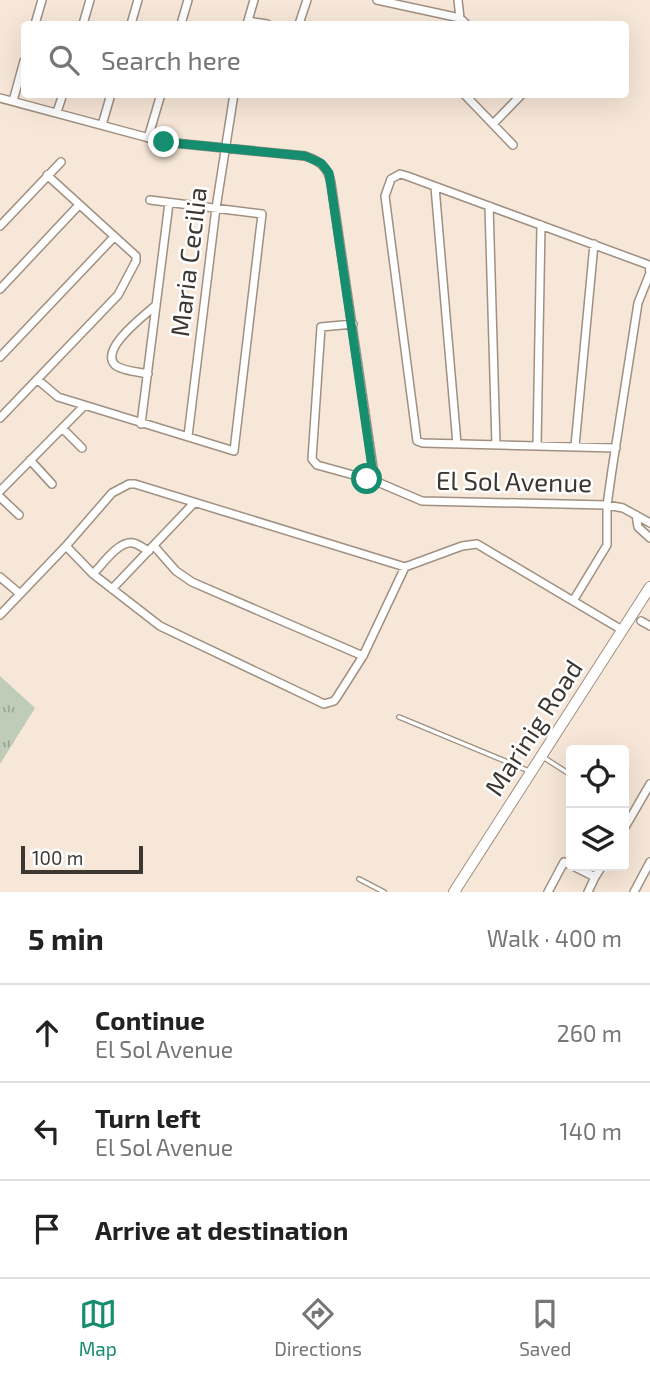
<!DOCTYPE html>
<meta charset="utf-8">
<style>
body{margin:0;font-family:"Exo 2",sans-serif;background:#f6f6f6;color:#222}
.controls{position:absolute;right:21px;bottom:21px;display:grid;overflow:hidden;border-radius:7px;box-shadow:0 7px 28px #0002}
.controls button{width:63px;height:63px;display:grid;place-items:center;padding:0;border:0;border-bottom:2px solid #e0e0e0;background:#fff;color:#222;font:35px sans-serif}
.scale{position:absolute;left:21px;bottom:18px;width:122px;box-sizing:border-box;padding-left:7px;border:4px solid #3d3731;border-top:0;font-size:19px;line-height:24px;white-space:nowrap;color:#3d3731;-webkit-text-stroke:5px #fff;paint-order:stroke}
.stop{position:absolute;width:21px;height:21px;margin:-16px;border:5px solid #178d6f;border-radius:50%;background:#fff}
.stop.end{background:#178d6f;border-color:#fff;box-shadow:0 2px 7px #0008}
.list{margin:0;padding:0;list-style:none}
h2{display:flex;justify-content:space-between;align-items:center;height:91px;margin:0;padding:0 28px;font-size:30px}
h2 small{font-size:23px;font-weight:400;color:#767676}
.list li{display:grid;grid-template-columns:46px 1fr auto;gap:21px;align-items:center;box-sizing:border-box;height:98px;padding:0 28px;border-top:2px solid #e0e0e0}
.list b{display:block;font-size:26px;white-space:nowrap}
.list p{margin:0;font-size:23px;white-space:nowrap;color:#767676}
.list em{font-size:23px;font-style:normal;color:#767676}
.icon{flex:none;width:38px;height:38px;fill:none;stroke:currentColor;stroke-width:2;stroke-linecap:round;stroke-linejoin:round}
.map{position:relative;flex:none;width:650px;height:892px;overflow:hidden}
.search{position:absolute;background:#fff;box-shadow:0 7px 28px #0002;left:21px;right:21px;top:21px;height:77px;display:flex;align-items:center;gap:18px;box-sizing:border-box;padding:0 24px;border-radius:7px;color:#767676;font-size:26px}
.sheet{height:385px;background:#fff}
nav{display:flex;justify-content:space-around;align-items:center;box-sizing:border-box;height:98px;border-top:2px solid #e0e0e0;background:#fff;font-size:19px;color:#767676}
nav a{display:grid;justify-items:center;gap:4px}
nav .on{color:#178d6f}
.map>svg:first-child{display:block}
</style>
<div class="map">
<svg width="650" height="892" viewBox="0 0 650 892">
<defs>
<pattern id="grass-tufts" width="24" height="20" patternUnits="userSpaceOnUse" patternTransform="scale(1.75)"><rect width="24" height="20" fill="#bfccb8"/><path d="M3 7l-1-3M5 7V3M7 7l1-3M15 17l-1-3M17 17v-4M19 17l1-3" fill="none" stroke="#9ca696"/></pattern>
</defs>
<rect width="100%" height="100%" fill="#f7e7d8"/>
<path fill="url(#grass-tufts)" d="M 0,676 L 35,708 L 0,764 Z"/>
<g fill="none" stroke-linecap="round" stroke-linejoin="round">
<g stroke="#9f9082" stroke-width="6">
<path id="lane" d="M 399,717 L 529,771
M 543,757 L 571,775
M 359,879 L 384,892"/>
</g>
<g stroke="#9f9082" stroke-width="10">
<path id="street" d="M 377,0 L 460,18
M 458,0 L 460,18 L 466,24
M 248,21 L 267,24
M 35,24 L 42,0
M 83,24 L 90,0
M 131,24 L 138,0
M 181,24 L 188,0
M 247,24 L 254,0
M 299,24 L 307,0
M 464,94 L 513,145
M 0,98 L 164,142 L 305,156 C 320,161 328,167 331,183 L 375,481 L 422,501 L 607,505 L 623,508 L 650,523
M 13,101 L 24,61
M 57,112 L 63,94
M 493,124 L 522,94
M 102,125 L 111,94
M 148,138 L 161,94
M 435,187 L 457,444
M 489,206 L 496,445
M 0,226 L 61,162
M 0,289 L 78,206
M 353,324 L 321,327 L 312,459 L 317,465 L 375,481
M 0,357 L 114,237
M 148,374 C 139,372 122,371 115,365 C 99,349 145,315 156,305
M 38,380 L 58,397 L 234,451 L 262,214 L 150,200
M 0,418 L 118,295 L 136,261 L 136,256 L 47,175
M 141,424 L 169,203
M 62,428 L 82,448
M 188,436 L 216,208 L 234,94
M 537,445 L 541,225
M 575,446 L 594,244
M 30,460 L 52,484
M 0,491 L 84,406
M 0,497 L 19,515
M 636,515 L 638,527 L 650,538
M 66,546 L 93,574 L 160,626 L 324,704 L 334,701 L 337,697 L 363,656 L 405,567
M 154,546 L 176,571 L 192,582 L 363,656
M 93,574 C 102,565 119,540 133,543 C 139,544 144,549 149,551
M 0,577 L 19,593
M 112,589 L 194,503
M 573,601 L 607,545 L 607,505 L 612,470 L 638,303 L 650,273 L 649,265 L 407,176 L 400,174 L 391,179 L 385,196 L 417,441 L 423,443 L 616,448
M 0,615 L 66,546 L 112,493 L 129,484 L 135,484 L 405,567 L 462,546 L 477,544 L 622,630
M 641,621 L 650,626
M 624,829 L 650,784
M 573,866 L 595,877 L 588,892
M 595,877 L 602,866
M 548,892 L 564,862 L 571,865
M 634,892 L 650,862"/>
</g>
<g stroke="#9f9082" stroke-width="12">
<path id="secondary" d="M 454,892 L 650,587"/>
</g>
<use href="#lane" stroke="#fff" stroke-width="3.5"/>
<use href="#street" stroke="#fff" stroke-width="7"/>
<use href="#secondary" stroke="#fff" stroke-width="10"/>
</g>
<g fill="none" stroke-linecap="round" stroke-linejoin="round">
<path stroke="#178d6f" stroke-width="9" d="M 164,142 L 305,156 L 321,163 L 329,173 L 374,481 L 367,479"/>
</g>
<g text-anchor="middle" stroke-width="5" stroke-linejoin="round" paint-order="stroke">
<g font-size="26" fill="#3d3731" stroke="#fff">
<text transform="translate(189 262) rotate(-83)" y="9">Maria Cecilia</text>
<text transform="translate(514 482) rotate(1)" y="9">El Sol Avenue</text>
<text transform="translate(534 728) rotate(-57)" y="9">Marinig Road</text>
</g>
</g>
</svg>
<div class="controls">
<button><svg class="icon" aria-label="locate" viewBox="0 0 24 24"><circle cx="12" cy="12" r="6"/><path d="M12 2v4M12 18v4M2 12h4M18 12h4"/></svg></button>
<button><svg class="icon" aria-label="layers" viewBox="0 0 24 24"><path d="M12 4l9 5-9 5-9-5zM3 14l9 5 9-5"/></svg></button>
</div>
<div class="scale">100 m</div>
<div class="stop" style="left:367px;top:479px"></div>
<div class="stop end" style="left:164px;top:142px"></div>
<div class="search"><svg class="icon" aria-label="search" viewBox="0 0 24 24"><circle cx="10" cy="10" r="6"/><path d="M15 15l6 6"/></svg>Search here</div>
</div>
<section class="sheet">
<h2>5 min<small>Walk · 400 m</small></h2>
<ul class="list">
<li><svg class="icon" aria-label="ahead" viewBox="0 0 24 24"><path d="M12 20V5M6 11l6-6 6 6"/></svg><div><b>Continue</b><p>El Sol Avenue</p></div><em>260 m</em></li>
<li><svg class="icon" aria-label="left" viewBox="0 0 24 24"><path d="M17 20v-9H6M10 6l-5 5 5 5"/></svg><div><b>Turn left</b><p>El Sol Avenue</p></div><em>140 m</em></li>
<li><svg class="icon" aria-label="arrive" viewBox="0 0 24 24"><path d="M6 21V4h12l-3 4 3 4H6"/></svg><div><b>Arrive at destination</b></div></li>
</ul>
</section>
<nav>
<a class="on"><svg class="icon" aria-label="map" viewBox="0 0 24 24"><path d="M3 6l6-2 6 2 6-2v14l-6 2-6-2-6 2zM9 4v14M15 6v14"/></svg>Map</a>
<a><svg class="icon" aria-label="directions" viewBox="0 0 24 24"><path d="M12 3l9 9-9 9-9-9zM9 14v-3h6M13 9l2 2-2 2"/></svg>Directions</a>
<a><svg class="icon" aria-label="saved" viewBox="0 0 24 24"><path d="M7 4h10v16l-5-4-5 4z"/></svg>Saved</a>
</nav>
